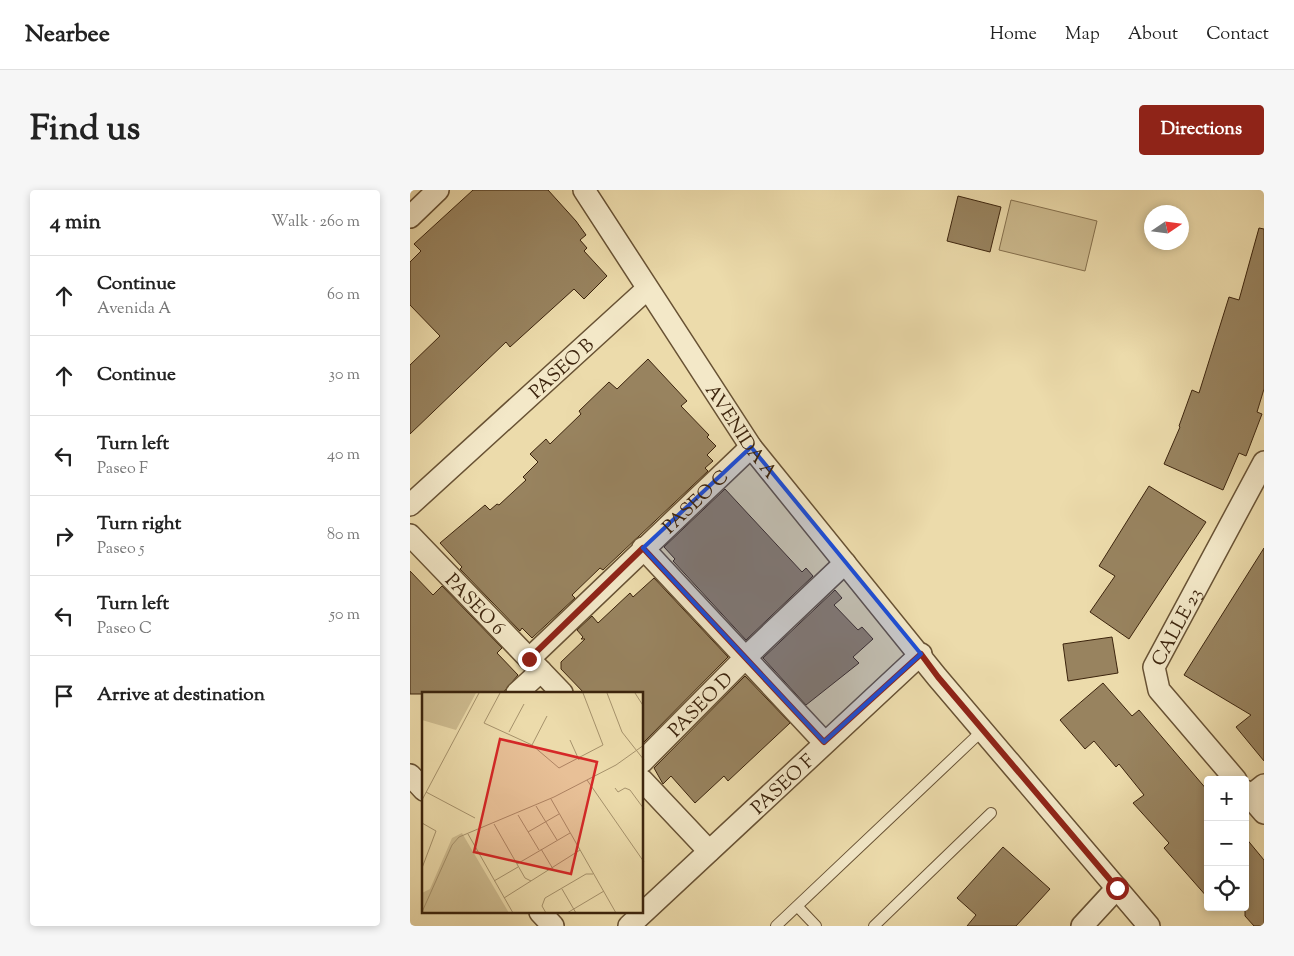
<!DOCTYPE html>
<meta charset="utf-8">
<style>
body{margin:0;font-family:"Sorts Mill Goudy",serif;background:#f6f6f6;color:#222}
.controls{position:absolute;right:15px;bottom:15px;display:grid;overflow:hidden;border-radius:5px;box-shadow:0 2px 8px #0003}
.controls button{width:45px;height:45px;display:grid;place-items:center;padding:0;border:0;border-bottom:1px solid #e0e0e0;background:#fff;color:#222;font:25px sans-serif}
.compass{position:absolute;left:734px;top:15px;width:45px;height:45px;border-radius:50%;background:#fff;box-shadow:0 2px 8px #0003;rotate:77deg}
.stop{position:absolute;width:15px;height:15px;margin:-11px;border:4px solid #8f2418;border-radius:50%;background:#fff}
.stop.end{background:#8f2418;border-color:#fff;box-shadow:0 1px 5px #0008}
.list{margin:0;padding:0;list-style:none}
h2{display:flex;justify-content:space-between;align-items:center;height:65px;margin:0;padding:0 20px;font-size:21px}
h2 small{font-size:16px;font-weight:400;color:#767676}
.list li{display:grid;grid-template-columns:32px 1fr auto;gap:15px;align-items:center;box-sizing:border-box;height:80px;padding:0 20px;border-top:1px solid #e0e0e0}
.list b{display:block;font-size:19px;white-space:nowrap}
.list p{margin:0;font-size:16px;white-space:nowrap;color:#767676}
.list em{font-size:16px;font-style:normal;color:#767676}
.icon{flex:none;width:28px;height:28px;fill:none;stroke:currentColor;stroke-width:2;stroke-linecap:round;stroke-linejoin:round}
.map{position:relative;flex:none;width:854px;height:736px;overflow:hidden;border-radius:5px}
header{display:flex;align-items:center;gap:30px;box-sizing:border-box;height:70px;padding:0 25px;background:#fff;border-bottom:1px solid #e0e0e0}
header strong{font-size:24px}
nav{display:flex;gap:28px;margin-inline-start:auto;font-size:18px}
.intro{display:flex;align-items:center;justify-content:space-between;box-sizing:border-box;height:120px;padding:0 30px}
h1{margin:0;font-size:35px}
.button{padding:12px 22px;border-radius:5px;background:#8f2418;color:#fff;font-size:18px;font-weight:700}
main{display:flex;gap:30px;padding:0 30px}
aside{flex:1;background:#fff;border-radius:5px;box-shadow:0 2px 8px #0003}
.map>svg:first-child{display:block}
</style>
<header>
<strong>Nearbee</strong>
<nav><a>Home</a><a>Map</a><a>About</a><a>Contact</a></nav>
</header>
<div class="intro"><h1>Find us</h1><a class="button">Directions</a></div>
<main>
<aside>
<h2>4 min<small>Walk · 260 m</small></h2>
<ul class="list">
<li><svg class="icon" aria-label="ahead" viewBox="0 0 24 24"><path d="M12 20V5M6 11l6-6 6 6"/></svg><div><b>Continue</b><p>Avenida A</p></div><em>60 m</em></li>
<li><svg class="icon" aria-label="ahead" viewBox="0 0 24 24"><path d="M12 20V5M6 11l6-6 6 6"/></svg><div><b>Continue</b></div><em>30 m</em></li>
<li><svg class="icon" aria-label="left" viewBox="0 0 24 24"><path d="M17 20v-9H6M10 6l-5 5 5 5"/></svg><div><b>Turn left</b><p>Paseo F</p></div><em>40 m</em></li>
<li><svg class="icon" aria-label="right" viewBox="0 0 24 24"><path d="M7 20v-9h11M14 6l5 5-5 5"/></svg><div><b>Turn right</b><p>Paseo 5</p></div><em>80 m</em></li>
<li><svg class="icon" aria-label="left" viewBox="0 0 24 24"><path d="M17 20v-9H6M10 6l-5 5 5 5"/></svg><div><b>Turn left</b><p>Paseo C</p></div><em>50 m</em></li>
<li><svg class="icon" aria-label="arrive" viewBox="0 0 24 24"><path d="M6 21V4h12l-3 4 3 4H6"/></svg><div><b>Arrive at destination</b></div></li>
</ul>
</aside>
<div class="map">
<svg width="854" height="736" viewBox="0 0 854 736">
<rect width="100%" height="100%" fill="#ecdbab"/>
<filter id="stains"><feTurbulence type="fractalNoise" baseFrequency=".004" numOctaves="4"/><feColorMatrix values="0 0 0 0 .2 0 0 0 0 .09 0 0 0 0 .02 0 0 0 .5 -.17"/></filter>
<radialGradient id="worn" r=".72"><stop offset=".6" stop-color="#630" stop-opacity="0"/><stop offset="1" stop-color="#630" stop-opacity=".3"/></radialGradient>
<path fill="#cebc90" stroke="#85704e" d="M 601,10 L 687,31 L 675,81 L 589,60 Z"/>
<path fill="#98835f" stroke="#3c240d" d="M 63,0 L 138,0 L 166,31 L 176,45 L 170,50 L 177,58 L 174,61 L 197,86 L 174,109 L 164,99 L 100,157 L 96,152 L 0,244 L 0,175 L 30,146 L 0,115 L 0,72 L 11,61 L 4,54 Z
M 548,6 L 591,17 L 580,62 L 537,51 Z
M 849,38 L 854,39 L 854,199 L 847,222 L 852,224 L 836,266 L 829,263 L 813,300 L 754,274 L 770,237 L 769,236 L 782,200 L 789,203 L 819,107 L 829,110 Z
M 238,169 L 277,211 L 271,216 L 299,245 L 297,247 L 306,256 L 297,265 L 303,271 L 295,278 L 298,281 L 193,380 L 190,378 L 162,405 L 165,408 L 122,448 L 112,438 L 110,441 L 50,379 L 52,377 L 30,353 L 75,315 L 80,320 L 87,314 L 89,315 L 116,290 L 113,287 L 128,272 L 120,264 L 136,249 L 140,254 L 171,224 L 169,221 L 199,192 L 207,199 Z
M 739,296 L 796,332 L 719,449 L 680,422 L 705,386 L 689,376 Z
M 315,299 L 392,382 L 396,378 L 403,386 L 336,450 L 263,371 L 265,369 L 254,357 Z
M 854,358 L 854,571 L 826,537 L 841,525 L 774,485 Z
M 0,381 L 23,405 L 32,396 L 92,458 L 87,463 L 108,485 L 92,504 L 0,504 Z
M 244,388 L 318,467 L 232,554 L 232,504 L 175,504 L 151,479 L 151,472 L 175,449 L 171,449 L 173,447 L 167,440 L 182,426 L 188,433 L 220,403 L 223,407 Z
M 425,400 L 432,408 L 424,415 L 448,440 L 452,437 L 463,449 L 443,467 L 449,473 L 396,515 L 353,468 Z
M 702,447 L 708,483 L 658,491 L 653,454 Z
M 335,486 L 380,533 L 318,591 L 314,586 L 285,613 L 261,586 L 253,594 L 244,578 Z
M 693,493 L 722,526 L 729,520 L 798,601 L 798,708 L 754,658 L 759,653 L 723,613 L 734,605 L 709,574 L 706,577 L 684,551 L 675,559 L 650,530 Z
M 835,647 L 854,670 L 854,736 L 844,736 L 835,726 Z
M 593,657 L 640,699 L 606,736 L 557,736 L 566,725 L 547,708 Z"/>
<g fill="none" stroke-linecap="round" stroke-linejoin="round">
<g stroke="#685234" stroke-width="12">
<path id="service" d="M 387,716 L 406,736
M 366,736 L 573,540
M 464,736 L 581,623"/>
</g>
<g stroke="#685234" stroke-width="24">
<g id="minor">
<path id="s1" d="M 174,0 L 341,257 L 527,487 L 739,736"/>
<path d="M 0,27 L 28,0"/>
<path id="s2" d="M 0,315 L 237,99"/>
<path id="s3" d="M 0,345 L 152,503"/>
<path d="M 233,358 L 414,552"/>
<path id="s4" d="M 119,469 L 341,257"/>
<path d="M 107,503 L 131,481"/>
<path id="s5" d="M 232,572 L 336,467 L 435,373"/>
<path d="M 0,585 L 14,600"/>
<path d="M 232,590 L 299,661"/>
<path id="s6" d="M 826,590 L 749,500 L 744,477 L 854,272"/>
<path d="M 835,601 L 854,623"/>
<path d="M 840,606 L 854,595"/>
<path d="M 130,722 L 143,736"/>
<path id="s7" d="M 219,736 L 511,464"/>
<path d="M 672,736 L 707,698"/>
</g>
</g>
<use href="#service" stroke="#f3e8c8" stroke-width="10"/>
<use href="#minor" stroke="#f3e8c8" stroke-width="21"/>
</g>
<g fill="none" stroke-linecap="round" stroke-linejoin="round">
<path stroke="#8f2418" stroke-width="6" d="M 119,469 L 233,358 L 414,552 L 511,464 L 528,487 L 707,698"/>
</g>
<path fill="#1d4ed8" fill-opacity="0.2" stroke="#1d4ed8" stroke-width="4" stroke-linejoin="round" d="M 341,257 L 511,464 L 414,552 L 233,358 Z"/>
<g text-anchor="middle" stroke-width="5" stroke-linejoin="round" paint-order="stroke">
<g font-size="19" fill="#3c240d" stroke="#f3e8c8">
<text dy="7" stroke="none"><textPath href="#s2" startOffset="204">PASEO B</textPath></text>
<text dy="7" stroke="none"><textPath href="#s1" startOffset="288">AVENIDA A</textPath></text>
<text dy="7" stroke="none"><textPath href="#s4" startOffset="229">PASEO C</textPath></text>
<text dy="7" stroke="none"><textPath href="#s3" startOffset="95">PASEO 6</textPath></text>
<text dy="7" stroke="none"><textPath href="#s6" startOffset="188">CALLE 23</textPath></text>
<text dy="7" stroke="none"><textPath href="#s5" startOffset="82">PASEO D</textPath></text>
<text dy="7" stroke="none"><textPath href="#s7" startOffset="209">PASEO F</textPath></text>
</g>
</g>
<g transform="translate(12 502)">
<rect width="221" height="221" fill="#ecdbab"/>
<path d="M 0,1 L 54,1 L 34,38 L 0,28 ZM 40,141 L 87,221 L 0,221 L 0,201 L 8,197 L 30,146 Z" fill="#cebc90"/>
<path fill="none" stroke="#a6926c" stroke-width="1" d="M 78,1 L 62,31 L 110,53 L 137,76 L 181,53 L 161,1M 185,1 L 200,40 L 222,68M 213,1 L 222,15M 87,40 L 102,12M 148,48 L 157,68M 110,53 L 125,24M 165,88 L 222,170M 193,96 L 196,100 L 203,96 L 208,98 L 222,117M 4,100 L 53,126M 129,107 L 194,221M 0,108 L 57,1M 114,114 L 135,148M 96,123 L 117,158M 0,131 L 14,139 L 0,176M 72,132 L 103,186 L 109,189M 106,140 L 137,122M 46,142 L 91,221M 119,157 L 131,177M 95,172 L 148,141M 72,189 L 96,175M 140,197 L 154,221M 82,206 L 158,158M 0,220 L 30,153 L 37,145 L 132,105 L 194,73 L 222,53M 124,221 L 120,214 L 123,206 L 164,182 L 171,182M 145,221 L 182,199"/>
<path fill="#d62828" fill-opacity="0.15" stroke="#d62828" stroke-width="2.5" d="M 78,47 L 175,70 L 149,182 L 52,160 Z"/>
<rect width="221" height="221" fill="none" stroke="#3c240d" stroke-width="2.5"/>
</g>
<rect width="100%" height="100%" filter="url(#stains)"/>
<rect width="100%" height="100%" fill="url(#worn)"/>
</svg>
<div class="controls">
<button>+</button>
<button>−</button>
<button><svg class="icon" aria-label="locate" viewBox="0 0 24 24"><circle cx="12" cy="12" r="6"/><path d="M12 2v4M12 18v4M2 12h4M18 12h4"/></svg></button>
</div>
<svg class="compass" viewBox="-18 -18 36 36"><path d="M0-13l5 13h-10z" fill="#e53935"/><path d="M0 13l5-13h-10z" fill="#767676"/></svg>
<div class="stop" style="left:707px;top:698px"></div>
<div class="stop end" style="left:119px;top:469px"></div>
</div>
</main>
